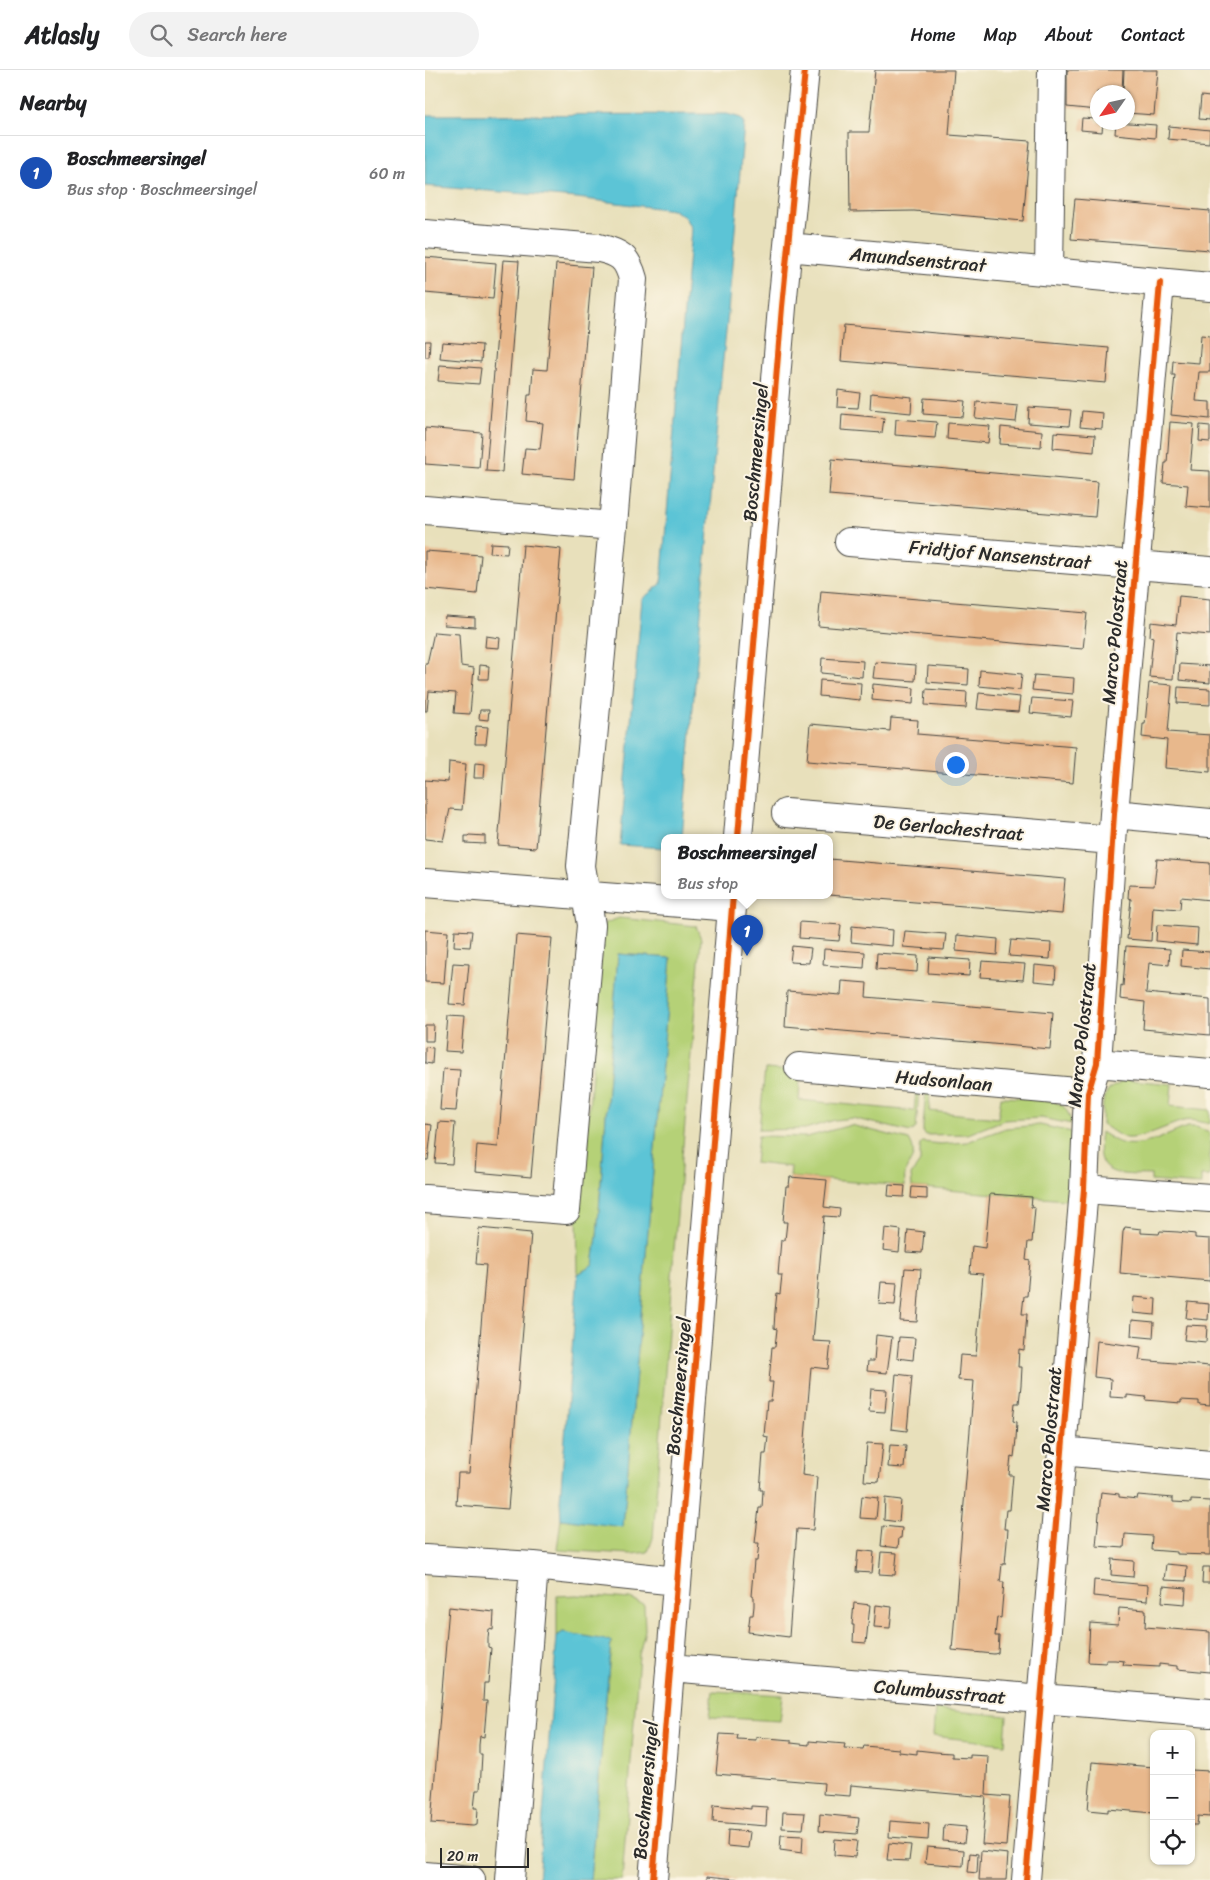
<!DOCTYPE html>
<meta charset="utf-8">
<style>
body{margin:0;font-family:Sriracha,sans-serif;background:#f2f2f2;color:#202124}
.controls{position:absolute;right:15px;bottom:15px;display:grid;overflow:hidden;border-radius:10px;box-shadow:0 1px 4px #0004}
.controls button{width:45px;height:45px;display:grid;place-items:center;padding:0;border:0;border-bottom:1px solid #e0e0e0;background:#fff;color:#202124;font:25px sans-serif}
.compass{position:absolute;left:665px;top:15px;width:45px;height:45px;border-radius:50%;background:#fff;box-shadow:0 1px 4px #0004;rotate:236deg}
.scale{position:absolute;left:15px;bottom:12px;width:89px;box-sizing:border-box;padding-left:5px;border:2px solid #2b2b2b;border-top:0;font-size:14px;line-height:18px;white-space:nowrap;color:#2b2b2b;-webkit-text-stroke:4px #fcf5e5;paint-order:stroke}
.you{position:absolute;left:530px;top:694px;width:18px;height:18px;margin:-12px;border:4px solid #fff;border-radius:50%;background:#1a73e8;box-shadow:0 0 0 8px #1a73e833}
.badge{display:grid;place-items:center;width:32px;height:32px;border-radius:50%;background:#111827;color:#fff;font-size:16px;font-weight:700}
.pin{position:absolute;translate:-50% -41px;filter:drop-shadow(0 1px 2px #0008)}
.pin::after{content:'';position:absolute;top:26px;width:18px;height:15px;background:inherit;clip-path:polygon(0 0,100% 0,50% 100%)}
.popup{position:absolute;left:236px;top:764px;width:172px;height:65px;box-sizing:border-box;display:grid;place-content:center;border-radius:10px;background:#fff;filter:drop-shadow(0 1px 4px #0005);font-size:16px;white-space:nowrap;color:#757577}
.popup b{font-size:19px;color:#202124}
.popup::after{content:'';position:absolute;left:50%;top:100%;margin-left:-10px;border:10px solid transparent;border-top-color:#fff}
.list{margin:0;padding:0;list-style:none}
h2{display:flex;justify-content:space-between;align-items:center;height:65px;margin:0;padding:0 20px;font-size:21px}
h2 small{font-size:16px;font-weight:400;color:#757577}
.list li{display:grid;grid-template-columns:32px 1fr auto;gap:15px;align-items:center;box-sizing:border-box;height:75px;padding:0 20px;border-top:1px solid #e0e0e0}
.list b{display:block;font-size:19px;white-space:nowrap}
.list p{margin:0;font-size:16px;white-space:nowrap;color:#757577}
.list em{font-size:16px;font-style:normal;color:#757577}
.icon{flex:none;width:28px;height:28px;fill:none;stroke:currentColor;stroke-width:2;stroke-linecap:round;stroke-linejoin:round}
.map{position:relative;flex:none;width:785px;height:1810px;overflow:hidden}
header{display:flex;align-items:center;gap:30px;box-sizing:border-box;height:70px;padding:0 25px;background:#fff;border-bottom:1px solid #e0e0e0}
header strong{font-size:24px}
nav{display:flex;gap:28px;margin-inline-start:auto;font-size:18px}
.search{width:350px;height:45px;background:#f2f2f2;display:flex;align-items:center;gap:12px;box-sizing:border-box;padding:0 18px;border-radius:28px;color:#757577;font-size:19px}
main{display:flex}
aside{flex:1;background:#fff}
.map>svg:first-child{display:block}
</style>
<header>
<strong>Atlasly</strong>
<div class="search"><svg class="icon" aria-label="search" viewBox="0 0 24 24"><circle cx="10" cy="10" r="6"/><path d="M15 15l6 6"/></svg>Search here</div>
<nav><a>Home</a><a>Map</a><a>About</a><a>Contact</a></nav>
</header>
<main>
<aside>
<h2>Nearby<small></small></h2>
<ul class="list">
<li><span class="badge" style="background:#1a4fb4">1</span><div><b>Boschmeersingel</b><p>Bus stop · Boschmeersingel</p></div><em>60 m</em></li>
</ul>
</aside>
<div class="map">
<svg width="785" height="1810" viewBox="0 0 785 1810">
<rect width="100%" height="100%" fill="#fcf5e5"/>
<filter id="ink" filterUnits="userSpaceOnUse"><feTurbulence type="fractalNoise" baseFrequency=".02" numOctaves="2"/><feDisplacementMap in="SourceGraphic" scale="10" xChannelSelector="R" yChannelSelector="G"/><feConvolveMatrix kernelMatrix="1 2 1 2 8 2 1 2 1" color-interpolation-filters="sRGB"/></filter>
<filter id="wash" filterUnits="userSpaceOnUse"><feTurbulence type="fractalNoise" baseFrequency=".0096" numOctaves="4" result="noise"/><feDisplacementMap in="SourceGraphic" scale="20" xChannelSelector="R" yChannelSelector="G"/><feGaussianBlur stdDeviation="1.12" result="paint"/><feColorMatrix in="noise" values="0 0 0 0 0 0 0 0 0 0 0 0 0 0 0 0 0 1.4 0 .05"/><feComposite in="paint" operator="in"/></filter>
<g filter="url(#wash)">
<rect width="100%" height="100%" fill="#e8e0bb"/>
<path fill="#b5d177" stroke="#707e51" d="M 194,848 L 271,856 L 276,869 L 249,1179 L 228,1468 L 223,1482 L 207,1484 L 132,1480 L 136,1449 L 198,1456 L 246,888 L 193,884 L 172,1167 L 168,1195 L 153,1204 L 152,1142 L 157,1109 L 166,1017 L 178,854 Z
M 340,999 L 370,1001 L 375,1009 L 374,1030 L 489,1041 L 491,1020 L 494,1020 L 491,1058 L 486,1062 L 427,1048 L 410,1050 L 380,1059 L 334,1060 Z
M 695,1009 L 747,1014 L 745,1036 L 785,1040 L 785,1054 C 776,1052 766,1049 758,1051 C 743,1055 715,1070 701,1068 C 693,1066 684,1058 677,1054 C 678,1037 675,1020 694,1014 Z
M 501,1020 L 505,1020 L 504,1041 L 573,1048 L 576,1027 C 591,1028 622,1027 635,1034 C 642,1038 645,1047 647,1054 L 616,1048 L 579,1050 L 543,1064 L 501,1065 L 498,1062 L 498,1057 Z
M 426,1055 L 484,1070 C 494,1087 484,1088 480,1104 C 479,1108 480,1112 480,1116 L 365,1107 L 366,1097 L 330,1093 L 333,1066 L 382,1067 Z
M 615,1055 L 647,1062 L 641,1130 L 487,1117 L 486,1105 L 495,1092 L 495,1074 L 498,1072 L 515,1074 L 542,1072 L 581,1058 Z
M 762,1057 L 771,1057 L 785,1062 L 785,1106 L 776,1106 L 776,1115 L 726,1111 L 726,1105 C 710,1104 682,1108 676,1090 C 673,1082 675,1071 676,1062 C 684,1067 692,1073 701,1074 C 721,1077 744,1064 762,1057 Z
M 152,1525 L 205,1529 L 219,1535 L 220,1560 L 214,1585 L 197,1810 L 165,1810 L 186,1572 L 138,1562 L 132,1566 L 132,1526 Z
M 288,1621 L 358,1625 L 355,1651 L 285,1647 Z
M 510,1639 L 582,1646 L 580,1674 L 508,1666 Z"/>
<path fill="#5bc4d6" stroke="#437880" d="M 302,44 L 316,48 L 319,54 L 302,253 L 296,308 L 257,767 L 240,767 L 239,778 L 195,775 L 217,529 L 236,514 L 266,159 L 260,147 L 248,140 L 152,128 L 0,116 L 0,45 Z
M 193,884 L 246,888 L 198,1457 L 136,1449 L 135,1430 L 153,1204 L 168,1195 L 172,1167 Z
M 138,1562 L 186,1571 L 165,1810 L 113,1810 L 132,1566 Z"/>
<g id="blocks">
<path fill="#e8b88c" d="M 450,0 L 529,0 L 524,65 L 605,71 L 598,151 L 489,141 L 425,142 L 424,62 L 444,62 Z
M 642,0 L 698,0 L 697,22 L 672,22 L 672,40 L 642,37 Z
M 699,0 L 733,0 L 729,45 L 702,43 L 702,22 L 698,22 Z
M 776,26 L 785,27 L 785,50 L 774,49 Z
M 657,48 L 672,49 L 672,52 L 678,52 L 677,62 L 656,60 Z
M 691,52 L 731,55 L 730,68 L 690,64 Z
M 744,56 L 785,60 L 784,73 L 743,69 Z
M 650,129 L 785,141 L 785,180 L 646,169 Z
M 0,187 L 71,193 L 68,229 L 0,223 Z
M 78,190 L 94,191 L 77,402 L 61,401 Z
M 131,194 L 167,197 L 149,409 L 97,404 L 100,378 L 115,379 L 118,353 L 101,351 L 103,325 L 106,325 L 108,299 L 122,300 Z
M 419,255 L 684,278 L 681,313 L 416,291 Z
M 776,265 L 785,266 L 785,302 L 774,302 L 771,331 L 785,332 L 785,349 L 746,345 L 750,305 L 747,305 L 748,291 L 774,293 Z
M 0,271 L 5,271 L 4,287 L 0,287 Z
M 17,272 L 57,275 L 56,292 L 15,288 Z
M 15,295 L 56,298 L 54,314 L 13,311 Z
M 413,320 L 435,323 L 433,338 L 412,337 Z
M 446,323 L 487,327 L 486,343 L 445,339 Z
M 499,328 L 540,331 L 538,347 L 498,344 Z
M 552,332 L 593,336 L 591,352 L 550,348 Z
M 604,337 L 646,340 L 644,356 L 603,353 Z
M 657,341 L 678,343 L 677,359 L 655,357 Z
M 417,344 L 459,348 L 457,363 L 416,360 Z
M 471,349 L 512,352 L 510,368 L 470,365 Z
M 745,352 L 769,354 L 765,400 L 785,401 L 785,438 L 761,436 L 763,415 L 738,413 L 740,393 L 742,393 Z
M 523,353 L 565,356 L 563,373 L 522,369 Z
M 775,355 L 785,356 L 785,372 L 774,371 Z
M 576,357 L 617,361 L 616,377 L 575,374 Z
M 0,358 L 57,363 L 54,398 L 0,394 Z
M 629,362 L 670,365 L 669,382 L 628,378 Z
M 407,389 L 673,412 L 670,447 L 404,425 Z
M 66,473 L 83,474 L 82,484 L 65,483 Z
M 98,475 L 136,479 L 111,778 L 73,775 Z
M 0,481 L 56,485 L 52,524 L 0,519 Z
M 396,521 L 662,543 L 658,579 L 393,556 Z
M 754,526 L 785,529 L 785,565 L 752,562 L 748,609 L 724,607 L 728,567 L 725,566 L 726,552 L 751,555 Z
M 20,546 L 50,548 L 50,557 L 19,555 Z
M 9,562 L 34,564 L 36,596 L 49,598 L 45,644 L 29,643 L 31,623 L 4,621 L 2,641 L 0,641 L 0,594 L 2,594 Z
M 61,566 L 75,568 L 74,578 L 60,577 Z
M 397,588 L 438,591 L 437,607 L 396,603 Z
M 450,592 L 491,595 L 490,611 L 448,608 Z
M 755,594 L 785,596 L 785,613 L 754,610 Z
M 55,595 L 64,596 L 63,609 L 54,609 Z
M 503,596 L 544,599 L 543,615 L 502,612 Z
M 555,600 L 597,604 L 595,620 L 554,616 Z
M 609,605 L 649,608 L 648,624 L 607,620 Z
M 395,610 L 436,613 L 435,630 L 394,626 Z
M 724,613 L 747,615 L 743,662 L 785,665 L 785,702 L 740,698 L 742,670 L 717,667 L 718,654 L 720,654 Z
M 448,614 L 489,618 L 488,634 L 447,630 Z
M 753,617 L 785,619 L 785,635 L 752,633 Z
M 501,619 L 542,622 L 541,638 L 500,635 Z
M 554,623 L 595,627 L 593,642 L 552,639 Z
M 607,628 L 648,631 L 646,647 L 605,643 Z
M 55,640 L 64,640 L 63,650 L 54,649 Z
M 466,648 L 493,650 L 492,664 L 651,677 L 648,713 L 382,691 L 385,654 L 465,661 Z
M 51,656 L 63,657 L 61,674 L 50,674 Z
M 24,692 L 41,694 L 37,740 L 25,739 L 18,771 L 0,769 L 0,710 L 23,712 Z
M 50,693 L 60,694 L 59,708 L 49,708 Z
M 44,765 L 60,766 L 60,774 L 40,773 L 40,766 L 43,766 Z
M 404,789 L 640,809 L 637,844 L 404,825 Z
M 732,789 L 785,793 L 785,830 L 756,827 L 755,839 L 728,837 L 726,871 L 702,869 L 706,829 L 703,828 L 704,815 L 729,816 Z
M 375,852 L 416,855 L 414,871 L 374,868 Z
M 732,855 L 773,858 L 772,875 L 731,871 Z
M 427,856 L 468,860 L 467,876 L 426,872 Z
M 0,860 L 23,862 L 19,913 L 0,912 Z
M 30,860 L 47,861 L 45,877 L 29,876 Z
M 480,861 L 521,864 L 519,880 L 478,877 Z
M 91,865 L 127,868 L 106,1107 L 50,1102 L 52,1075 L 73,1077 Z
M 532,865 L 573,869 L 572,885 L 531,881 Z
M 586,870 L 626,873 L 625,889 L 584,886 Z
M 367,876 L 386,878 L 384,893 L 365,892 Z
M 701,876 L 745,879 L 744,895 L 724,893 L 721,923 L 785,929 L 785,965 L 718,959 L 720,932 L 695,929 L 696,915 L 698,916 Z
M 399,879 L 440,882 L 439,898 L 398,895 Z
M 757,880 L 785,882 L 785,899 L 756,896 Z
M 452,883 L 493,886 L 492,902 L 451,899 Z
M 504,887 L 545,890 L 544,906 L 503,903 Z
M 557,891 L 600,894 L 598,910 L 555,907 Z
M 28,893 L 44,894 L 40,935 L 24,934 Z
M 610,895 L 631,897 L 630,913 L 609,911 Z
M 417,911 L 442,913 L 441,927 L 628,943 L 625,979 L 360,956 L 362,921 L 416,925 Z
M 23,946 L 39,947 L 36,982 L 20,981 Z
M 0,955 L 9,955 L 8,971 L 0,971 Z
M 0,977 L 8,978 L 7,994 L 0,993 Z
M 18,999 L 35,1000 L 31,1041 L 15,1040 Z
M 14,1052 L 30,1053 L 27,1094 L 10,1093 Z
M 0,1054 L 7,1055 L 3,1090 L 0,1090 Z
M 365,1107 L 402,1110 L 399,1137 L 415,1139 L 414,1147 L 399,1146 L 388,1271 L 406,1272 L 403,1299 L 386,1297 L 377,1405 L 392,1407 L 388,1460 L 372,1459 L 364,1567 L 323,1562 L 325,1545 L 328,1545 L 329,1536 L 329,1527 L 326,1526 L 329,1491 L 332,1491 L 334,1473 L 330,1473 L 334,1438 L 337,1438 L 338,1420 L 335,1420 L 338,1384 L 341,1384 L 343,1367 L 339,1366 L 342,1331 L 346,1331 L 348,1312 L 344,1312 L 347,1277 L 350,1277 L 352,1259 L 349,1258 L 350,1241 L 352,1223 L 355,1224 L 356,1214 L 357,1205 L 353,1205 L 356,1170 L 360,1170 L 362,1152 L 358,1152 L 361,1116 L 364,1116 Z
M 464,1115 L 480,1116 L 479,1127 L 463,1126 Z
M 487,1117 L 502,1118 L 502,1129 L 486,1128 Z
M 565,1124 L 607,1127 L 606,1137 L 610,1138 L 607,1172 L 603,1172 L 601,1190 L 605,1191 L 602,1226 L 599,1226 L 597,1244 L 602,1244 L 599,1280 L 594,1279 L 593,1297 L 597,1297 L 596,1315 L 594,1333 L 590,1333 L 588,1351 L 592,1352 L 591,1369 L 589,1387 L 586,1386 L 584,1405 L 588,1405 L 585,1440 L 581,1440 L 580,1449 L 579,1459 L 583,1459 L 580,1494 L 577,1494 L 575,1512 L 579,1512 L 576,1548 L 572,1547 L 570,1566 L 574,1566 L 573,1583 L 569,1584 L 527,1580 L 549,1311 L 533,1310 L 535,1285 L 551,1286 L 558,1204 L 545,1203 L 547,1176 L 560,1178 Z
M 700,1157 L 716,1159 L 716,1163 L 734,1164 L 735,1161 L 753,1162 L 770,1164 L 770,1168 L 785,1169 L 785,1211 L 695,1203 L 698,1162 Z
M 54,1158 L 106,1163 L 83,1439 L 31,1435 L 33,1403 L 44,1403 L 61,1195 L 51,1194 Z
M 460,1158 L 476,1160 L 474,1182 L 458,1180 Z
M 483,1160 L 499,1162 L 497,1183 L 481,1182 Z
M 480,1198 L 496,1199 L 492,1252 L 475,1251 Z
M 456,1212 L 472,1213 L 470,1235 L 454,1234 Z
M 709,1227 L 731,1229 L 730,1245 L 708,1243 Z
M 763,1232 L 784,1234 L 783,1250 L 761,1248 Z
M 707,1250 L 729,1252 L 728,1268 L 706,1266 Z
M 761,1255 L 782,1256 L 781,1272 L 759,1270 Z
M 451,1265 L 467,1267 L 462,1303 L 442,1301 L 443,1291 L 449,1291 Z
M 474,1267 L 490,1268 L 488,1290 L 472,1288 Z
M 672,1271 L 716,1277 L 714,1290 L 785,1296 L 785,1336 L 774,1335 L 774,1331 L 756,1330 L 756,1333 L 720,1330 L 721,1327 L 702,1325 L 702,1328 L 685,1327 L 686,1309 L 669,1307 Z
M 471,1304 L 487,1306 L 482,1361 L 466,1359 Z
M 446,1319 L 462,1320 L 460,1342 L 444,1341 Z
M 442,1373 L 458,1374 L 454,1412 L 439,1411 Z
M 465,1375 L 481,1376 L 479,1398 L 463,1397 Z
M 676,1422 L 694,1424 L 694,1427 L 712,1429 L 713,1425 L 748,1428 L 748,1432 L 766,1433 L 766,1430 L 785,1431 L 785,1485 L 752,1484 L 752,1482 L 726,1480 L 727,1466 L 700,1464 L 699,1478 L 671,1476 Z
M 437,1426 L 453,1428 L 451,1449 L 435,1448 Z
M 460,1428 L 476,1430 L 474,1452 L 459,1450 Z
M 458,1456 L 477,1458 L 476,1468 L 474,1468 L 473,1478 L 456,1476 Z
M 433,1480 L 449,1482 L 447,1503 L 431,1502 Z
M 456,1482 L 472,1483 L 470,1505 L 454,1504 Z
M 687,1489 L 709,1491 L 708,1507 L 686,1505 Z
M 741,1494 L 762,1496 L 761,1511 L 739,1510 Z
M 778,1497 L 785,1497 L 785,1513 L 777,1513 Z
M 669,1510 L 723,1515 L 722,1531 L 668,1526 Z
M 738,1516 L 761,1518 L 760,1534 L 737,1532 Z
M 429,1533 L 445,1535 L 441,1573 L 428,1572 L 429,1555 L 427,1555 Z
M 451,1535 L 467,1537 L 465,1558 L 449,1557 Z
M 24,1537 L 69,1542 L 68,1560 L 64,1559 L 63,1568 L 63,1577 L 66,1578 L 63,1613 L 59,1613 L 58,1631 L 62,1631 L 59,1667 L 55,1666 L 54,1675 L 54,1684 L 57,1684 L 55,1720 L 51,1720 L 49,1738 L 53,1738 L 52,1755 L 48,1756 L 6,1753 Z
M 694,1538 L 721,1540 L 720,1557 L 785,1562 L 785,1602 L 752,1599 L 752,1596 L 734,1594 L 734,1597 L 698,1595 L 699,1591 L 690,1590 L 681,1590 L 681,1593 L 663,1592 L 665,1553 L 693,1555 Z
M 295,1664 L 313,1665 L 312,1669 L 331,1670 L 331,1667 L 366,1670 L 366,1673 L 384,1675 L 384,1671 L 420,1674 L 419,1678 L 438,1679 L 439,1676 L 474,1679 L 474,1682 L 492,1684 L 492,1680 L 510,1682 L 527,1683 L 527,1687 L 545,1688 L 545,1685 L 563,1686 L 561,1725 L 585,1727 L 581,1776 L 557,1774 L 561,1727 L 426,1715 L 425,1726 L 398,1724 L 399,1713 L 291,1704 Z
M 667,1692 L 729,1697 L 729,1743 L 683,1739 L 683,1742 L 663,1740 Z
M 766,1700 L 785,1701 L 785,1747 L 773,1746 L 772,1755 L 766,1755 Z
M 289,1735 L 326,1739 L 326,1736 L 342,1737 L 341,1756 L 288,1752 Z
M 358,1742 L 380,1743 L 378,1759 L 357,1758 Z
M 395,1744 L 434,1748 L 432,1764 L 394,1761 Z
M 465,1751 L 504,1754 L 503,1770 L 464,1767 Z
M 519,1755 L 541,1757 L 539,1773 L 518,1771 Z
M 303,1760 L 325,1762 L 323,1778 L 302,1776 Z
M 356,1765 L 378,1766 L 377,1783 L 355,1780 Z
M 410,1769 L 432,1771 L 430,1787 L 409,1785 Z
M 464,1773 L 486,1775 L 484,1791 L 462,1790 Z
M 502,1777 L 539,1780 L 538,1796 L 500,1793 Z
M 556,1781 L 583,1784 L 581,1810 L 554,1810 Z
M 545,1783 L 553,1784 L 552,1803 L 543,1802 Z
M 282,1806 L 312,1809 L 312,1810 L 282,1810 Z"/>
</g>
</g>
<g filter="url(#ink)">
<use href="#blocks" fill-opacity="0" stroke="#474641" stroke-width="1"/>
<g fill="none" stroke-linecap="round" stroke-linejoin="round">
<g stroke="#474641" stroke-width="30">
<path id="minor" d="M 0,164 L 174,178 C 195,183 202,187 208,209 L 188,456 L 156,796 L 166,855 L 141,1140 L 0,1129
M 363,177 L 785,217
M 624,201 L 627,0
M 0,440 L 188,456
M 424,472 L 785,501
M 361,743 L 687,770
M 689,744 L 785,753
M 313,767 L 357,237 L 380,0
M 0,813 L 307,837
M 672,993 L 785,1003
M 374,997 L 663,1023
M 659,1119 L 785,1128
M 637,1381 L 785,1395
M 0,1489 L 109,1496 L 252,1511
M 245,1598 L 785,1643
M 0,1806 L 46,1810
M 85,1810 L 109,1496
M 228,1810 L 308,825
M 601,1810 L 659,1119 L 663,1023 L 672,993 L 689,744 L 735,213"/>
</g>
<use href="#minor" stroke="#fff" stroke-width="28"/>
<g stroke="#fcf5e5" stroke-width="9">
<path id="cycleway" d="M 313,767 L 357,237 L 380,0
M 228,1810 L 308,825
M 601,1810 L 659,1119 L 663,1023 L 672,993 L 689,744 L 735,213"/>
</g>
<use href="#cycleway" stroke="#e8590c" stroke-width="6"/>
</g>
</g>
<g text-anchor="middle" stroke-width="4" stroke-linejoin="round" paint-order="stroke">
<g font-size="19" fill="#2b2b2b" stroke="#fcf5e5">
<text transform="translate(493 189) rotate(5)" y="7">Amundsenstraat</text>
<text transform="translate(330 382) rotate(-85)" y="7">Boschmeersingel</text>
<text transform="translate(575 484) rotate(5)" y="7">Fridtjof Nansenstraat</text>
<text transform="translate(689 562) rotate(-85)" y="7">Marco Polostraat</text>
<text transform="translate(524 757) rotate(5)" y="7">De Gerlachestraat</text>
<text transform="translate(656 965) rotate(-84)" y="7">Marco Polostraat</text>
<text transform="translate(519 1010) rotate(5)" y="7">Hudsonlaan</text>
<text transform="translate(253 1316) rotate(-85)" y="7">Boschmeersingel</text>
<text transform="translate(623 1369) rotate(-85)" y="7">Marco Polostraat</text>
<text transform="translate(515 1621) rotate(5)" y="7">Columbusstraat</text>
<text transform="translate(220 1720) rotate(-85)" y="7">Boschmeersingel</text>
</g>
</g>
</svg>
<div class="controls">
<button>+</button>
<button>−</button>
<button><svg class="icon" aria-label="locate" viewBox="0 0 24 24"><circle cx="12" cy="12" r="6"/><path d="M12 2v4M12 18v4M2 12h4M18 12h4"/></svg></button>
</div>
<svg class="compass" viewBox="-18 -18 36 36"><path d="M0-13l5 13h-10z" fill="#e53935"/><path d="M0 13l5-13h-10z" fill="#757577"/></svg>
<div class="scale">20 m</div>
<div class="you"></div>
<div class="pin badge" style="left:322px;top:886px;background:#1a4fb4">1</div>
<div class="popup"><b>Boschmeersingel</b>Bus stop</div>
</div>
</main>
